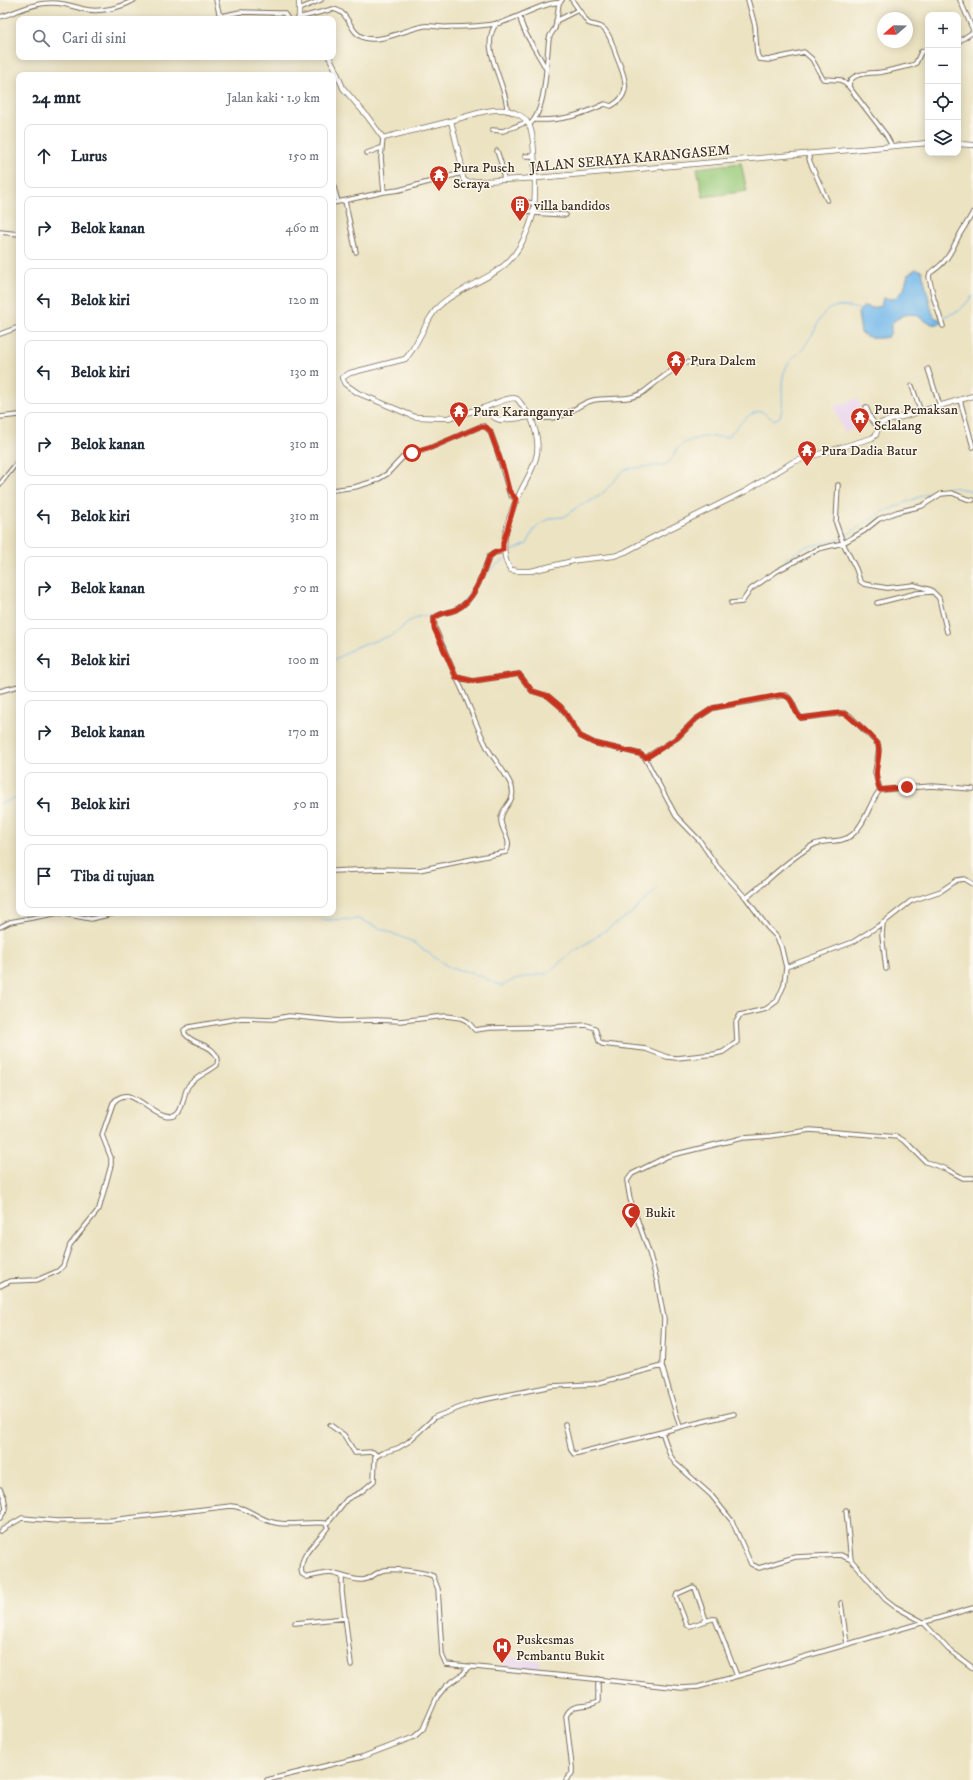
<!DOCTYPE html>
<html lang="id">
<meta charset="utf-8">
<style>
body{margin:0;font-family:"IM FELL DW Pica",serif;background:#f2f2f3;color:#1f2937}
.controls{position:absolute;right:12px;top:12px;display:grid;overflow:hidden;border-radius:8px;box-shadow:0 2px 10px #0003}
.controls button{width:36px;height:36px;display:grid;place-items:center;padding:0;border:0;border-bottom:1px solid #e0e1e3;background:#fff;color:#1f2937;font:20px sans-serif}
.compass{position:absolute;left:877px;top:12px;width:36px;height:36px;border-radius:50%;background:#fff;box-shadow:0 2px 10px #0003;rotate:250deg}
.stop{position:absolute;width:12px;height:12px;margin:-9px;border:3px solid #c8321e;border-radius:50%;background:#fff}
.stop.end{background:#c8321e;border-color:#fff;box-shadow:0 1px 4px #0008}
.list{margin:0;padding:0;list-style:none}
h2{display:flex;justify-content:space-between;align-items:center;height:52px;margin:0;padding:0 16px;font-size:17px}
h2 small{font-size:13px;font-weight:400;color:#747a83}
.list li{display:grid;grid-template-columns:26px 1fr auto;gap:12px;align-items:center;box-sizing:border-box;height:64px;margin:0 8px 8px;padding:0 8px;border:1px solid #e0e1e3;border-radius:8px}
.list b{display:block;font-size:15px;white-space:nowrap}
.list em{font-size:13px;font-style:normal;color:#747a83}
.icon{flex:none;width:22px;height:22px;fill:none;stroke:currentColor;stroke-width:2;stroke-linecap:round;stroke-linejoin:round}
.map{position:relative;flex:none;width:973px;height:1780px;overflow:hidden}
.search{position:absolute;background:#fff;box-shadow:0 2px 10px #0003;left:16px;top:16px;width:320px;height:44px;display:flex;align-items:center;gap:10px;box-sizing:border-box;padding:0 14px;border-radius:8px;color:#747a83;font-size:15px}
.panel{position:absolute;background:#fff;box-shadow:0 2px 10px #0003;left:16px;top:72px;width:320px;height:844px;border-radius:8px}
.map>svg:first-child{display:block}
</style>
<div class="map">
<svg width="973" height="1780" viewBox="0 0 973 1780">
<rect width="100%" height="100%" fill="#fbf7ec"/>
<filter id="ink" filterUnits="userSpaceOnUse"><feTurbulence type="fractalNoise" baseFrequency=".025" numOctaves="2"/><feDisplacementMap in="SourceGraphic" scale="8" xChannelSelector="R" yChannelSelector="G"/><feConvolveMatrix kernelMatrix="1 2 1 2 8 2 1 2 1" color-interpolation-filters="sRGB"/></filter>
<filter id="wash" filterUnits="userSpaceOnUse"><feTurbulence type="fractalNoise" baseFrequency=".012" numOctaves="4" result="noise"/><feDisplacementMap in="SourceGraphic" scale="16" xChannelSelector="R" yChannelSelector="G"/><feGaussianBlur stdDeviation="0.9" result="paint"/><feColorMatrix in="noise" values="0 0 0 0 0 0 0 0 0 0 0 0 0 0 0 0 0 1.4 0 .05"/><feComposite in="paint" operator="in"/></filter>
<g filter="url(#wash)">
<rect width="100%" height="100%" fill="#ece3c2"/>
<path fill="#e8d2ee" d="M 857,398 L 868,424 L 844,432 L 834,407 Z
M 507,1656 L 540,1661 L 538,1672 L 505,1668 Z"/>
<path fill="#9acb7b" stroke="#6a7a4c" d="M 741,163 L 747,191 L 703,197 L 697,168 Z"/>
<path fill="#75b9eb" stroke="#587284" d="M 916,269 L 922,271 L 932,312 L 935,318 L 940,319 L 942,323 C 922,331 918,299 891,324 L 891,332 L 888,337 C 879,339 868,339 861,333 L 858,313 L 864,306 L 871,308 L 881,306 L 883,298 L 894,299 L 904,289 L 908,274 Z"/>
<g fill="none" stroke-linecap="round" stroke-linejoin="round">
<path stroke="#75b9eb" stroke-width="1" d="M 942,317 L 959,311 L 973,296
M 842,538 L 881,513 L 931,492 L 952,487 L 973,491
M 507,556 L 510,552 L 527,544 L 534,530 L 539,525 L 551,518 L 564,517 L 579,506 L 591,501 L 602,494 L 622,472 L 627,469 C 638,467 654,467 664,465 C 672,463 674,452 679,447 C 691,436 712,436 727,437 C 738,428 745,413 761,411 L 774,420 L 780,417 C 785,403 780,390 783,377 C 787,358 796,359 805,346 C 824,320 818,297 861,310
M 785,559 L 805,547 L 839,540
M 485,573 L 504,560
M 458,607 L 473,590
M 333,661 L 356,647 L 393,635 L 408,622 L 420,616 L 438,614
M 0,804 L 19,796
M 322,920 L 358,919 L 411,941 L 450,968 L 473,973 L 502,986 L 515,979 L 548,973 L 566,957 L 630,914 L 658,889"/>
</g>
</g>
<g filter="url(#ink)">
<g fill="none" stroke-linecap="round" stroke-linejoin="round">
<g stroke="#796b57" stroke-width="5.5">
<path id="minor" d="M 216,0 L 219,13 L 222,16 L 240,12 L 278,13 L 284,13 L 288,19
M 748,0 L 755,26 L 757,54 L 759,59 L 768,60 L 804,52 L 812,59 L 823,79 L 841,80 L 849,87
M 960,0 L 973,30
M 299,9 L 321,0
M 520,16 C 521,31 539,54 546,69
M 0,17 C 16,12 33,3 50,3 C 62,2 72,6 83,9 C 99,13 120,8 134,0
M 298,18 L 333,9 C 351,12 348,33 365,38 C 381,43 407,29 424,26 C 432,25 441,28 449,27 C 465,27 484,26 500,23 C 513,20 549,0 559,3
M 556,21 L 578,10
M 497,23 C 477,46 508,85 507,111
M 958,42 L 973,32
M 535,120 C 562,121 581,115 605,104 L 611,106 C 635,94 623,73 616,55 C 613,46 611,37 605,30 C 600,24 594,26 588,23 L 572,0
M 529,125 C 547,111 546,60 549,39 C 550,34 553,32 555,28 C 557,20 558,11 559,3 L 562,0
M 492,130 L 503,131 L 527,122
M 383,138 L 381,158 L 384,192
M 892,146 L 886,135 L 849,87 C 848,71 872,74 882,72 C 893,70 903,67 913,65 L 916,63 L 921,52 L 928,50
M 497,151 L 501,163 L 504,180
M 367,153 L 381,148
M 808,154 L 810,162 L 827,200
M 525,156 L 533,156
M 333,184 L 338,202
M 345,201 L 356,252
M 333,203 L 384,192 L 399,190 L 462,173
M 521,206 L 521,202 L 534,203
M 527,211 L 533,212
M 533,213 L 566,215
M 0,232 L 19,234
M 943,326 L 934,299 L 929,277 L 930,273 C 948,262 951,251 960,234 C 964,227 969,220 973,212
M 0,334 L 19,327
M 928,369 L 940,406
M 912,386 L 921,412
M 960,400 L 973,447
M 866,407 L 871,419 L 878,427
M 0,417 L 19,415
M 531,417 C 542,419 554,419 564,415 C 575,410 583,402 594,400 C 610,397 631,402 645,391 C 654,384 682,360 693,362 L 696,364
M 0,484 L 19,460
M 838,485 L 836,523 L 843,543 L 856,569 L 860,581 L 864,584 L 887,588 L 914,585 L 931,590 L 939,598 L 947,632
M 333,490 L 355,487 L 375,481 L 387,474 L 403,457 L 430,448 L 479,427 L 484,426 L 490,431 L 497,450 L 510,495 L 516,499
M 731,603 L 742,602 L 751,589 L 777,571 L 818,549 L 843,543 L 864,531 L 879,519 L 897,512 L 922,506 L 941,494 L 952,493 L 967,499 L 973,500
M 877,603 L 917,593 L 932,592
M 0,691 L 19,686
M 645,758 L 677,738 L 696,719 L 713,708 L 786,695 C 794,700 794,712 801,718 L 844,713 L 849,715 L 878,744 L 879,750 L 875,772 L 880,790
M 333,871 L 379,869 L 419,870 L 506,852 C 513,841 502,832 501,821 C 500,807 516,803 512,788 C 509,776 493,759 487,747 C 475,724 468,700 456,677
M 746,898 C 769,880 787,860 813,845 C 825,838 841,845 853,834 C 866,823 869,803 880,790 L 932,786 L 973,789
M 883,923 L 882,935 L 886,969
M 0,927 L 10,922 L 59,913 L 91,919 L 116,913
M 786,967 L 853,942 L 883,923 L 911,901 L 941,891 L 957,880 L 965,879 L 973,884
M 973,1178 L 963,1178 L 946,1169 L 926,1162 L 906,1142 L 898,1137 L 810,1130 L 771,1136 L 742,1138 L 668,1156 L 632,1174 L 627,1181 L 630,1199 L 649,1252 L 657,1281 L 664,1319 L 662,1366 L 680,1427 L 662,1432 L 670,1455 L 675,1463 L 711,1495 L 732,1521 L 751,1564 L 759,1568 L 795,1557 L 841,1555 L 851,1560 L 885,1599 L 894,1606 L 923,1622 L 948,1649 L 973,1668
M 0,1286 L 10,1281 L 37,1280 L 58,1271 L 63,1266 L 70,1245 L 99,1209 L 111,1165 L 111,1158 L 102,1135 L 113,1103 C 117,1098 122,1095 129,1096 C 142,1100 151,1112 164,1116 C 186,1122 181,1094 189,1085 C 196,1077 208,1072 217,1065 L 218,1059 C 212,1043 195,1046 185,1034 L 184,1030 L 189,1027 L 242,1018 L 273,1019 L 289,1016 L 340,1021 L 377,1020 L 400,1021 L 446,1016 L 461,1018 L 467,1021 L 475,1030 L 489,1028 L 552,1027 L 586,1025 L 595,1028 L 599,1041 L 602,1044 L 646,1049 L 667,1057 L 677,1058 L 715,1054 L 723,1052 L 737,1042 L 736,1022 L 740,1015 L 766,1009 L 777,1001 L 784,985 L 786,967 L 781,946 L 776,936 L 768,928 L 746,898 L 717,866 L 700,841 L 676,816 L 645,758 L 640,754 L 594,743 L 580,736 L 561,707 L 548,696 L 532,691 L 519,674 L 473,681 L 456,677 L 435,628 L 434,618 C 441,612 450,613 457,609 C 474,601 483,574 489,557 L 494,553 L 503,551
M 565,1424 L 571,1450 L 574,1454 L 662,1432
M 330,1425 L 344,1435 L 355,1453 L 373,1452 L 377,1456
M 680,1427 L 734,1414
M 0,1489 L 4,1497 L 6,1509 L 0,1518
M 846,1510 L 851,1560
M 327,1524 L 347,1499 L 361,1492 L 374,1481 L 375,1457 L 382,1453 L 398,1448 L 408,1442 L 435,1417 L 477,1401 L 552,1386 L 594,1384 L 662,1366
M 0,1531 L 22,1518 L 57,1521 L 112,1520 L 231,1506 C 248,1507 256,1518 272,1522 C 289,1527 307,1521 325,1523 L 328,1527 C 319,1540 297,1556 302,1574 L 307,1577 C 315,1576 323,1573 331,1573 C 341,1575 351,1580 362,1580 C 369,1580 374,1574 381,1571 C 390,1567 424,1572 433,1576 L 438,1589 L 442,1655 L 446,1664 L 682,1688 L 698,1687 L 741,1675 L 973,1608
M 342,1576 L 342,1592 L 351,1665
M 841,1603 L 847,1644
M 706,1620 L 695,1588 L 693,1587 L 677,1594 L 676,1597 L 687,1625 L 690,1626 L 712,1619 L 715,1619 L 737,1676
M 295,1623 L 346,1618
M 267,1780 L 362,1757 L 414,1737 L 423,1729 L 437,1697 L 446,1686 L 463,1674 L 469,1666
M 566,1780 L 572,1773 L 572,1767 L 566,1716 C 573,1700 588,1710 598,1701 L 598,1679"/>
</g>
<g stroke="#796b57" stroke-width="6">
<path id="tertiary" d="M 299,19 L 299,0
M 329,57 L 334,66 L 343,88 L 367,116 L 383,138 L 451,121 L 461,162 L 463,179 L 467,182 L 537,178 L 928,143
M 451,121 C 469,116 498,104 515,113 C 521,115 526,119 529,125 C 536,137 536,200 533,215 C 529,229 523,243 514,255 C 495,280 461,285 439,306 C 424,321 418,347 405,359 L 350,373 L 342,378 L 345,384 L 358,393 L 415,417 L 448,418 L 483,408 L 495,418 L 500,420 L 531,417 C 535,429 539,440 537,453 C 535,468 525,481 519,495 C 509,514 496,551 511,570 L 518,571 L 531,571 L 577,560 L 614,556 L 625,552 L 665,531 L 746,491 L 793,462 L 872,438 L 876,435 L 878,427 L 881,423 L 973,396
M 958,144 L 973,145
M 483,408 C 490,406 511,395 517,399 C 519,400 527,413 531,417"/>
</g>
<use href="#minor" stroke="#fff" stroke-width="3.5"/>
<use href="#tertiary" stroke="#fff" stroke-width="4.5"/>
</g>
</g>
<g fill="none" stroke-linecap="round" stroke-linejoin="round" filter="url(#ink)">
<path stroke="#c8321e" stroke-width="5" d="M 412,453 L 430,448 L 479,427 L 486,427 L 490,431 L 504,470 L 509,491 L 516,499 L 503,543 L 503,550 L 494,553 L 489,557 C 483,574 474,601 457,609 C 450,613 441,612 434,618 L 434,628 L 456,677 L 473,681 L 519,674 L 532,691 L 548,696 L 561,707 L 580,736 L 594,743 L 640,754 L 646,758 L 677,738 L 696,719 L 713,708 L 780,695 C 796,696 791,710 801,718 L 840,713 L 846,714 L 868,733 L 878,744 C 882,761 871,769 880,790 L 907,787"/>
</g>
<defs>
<g id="temple-pin" transform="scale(1)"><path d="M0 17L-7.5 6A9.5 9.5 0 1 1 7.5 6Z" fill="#c8321e" stroke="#fbf7ec"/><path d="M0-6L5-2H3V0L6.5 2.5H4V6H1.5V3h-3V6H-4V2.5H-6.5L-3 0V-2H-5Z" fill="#fff"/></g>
<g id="building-pin" transform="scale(1)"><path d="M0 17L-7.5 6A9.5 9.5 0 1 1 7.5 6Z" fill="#c8321e" stroke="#fbf7ec"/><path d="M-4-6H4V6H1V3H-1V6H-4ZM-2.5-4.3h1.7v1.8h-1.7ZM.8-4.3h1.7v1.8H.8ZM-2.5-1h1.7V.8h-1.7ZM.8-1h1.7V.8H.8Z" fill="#fff"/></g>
<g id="mosque-pin" transform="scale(1)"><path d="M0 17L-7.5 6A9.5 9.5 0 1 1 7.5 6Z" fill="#c8321e" stroke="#fbf7ec"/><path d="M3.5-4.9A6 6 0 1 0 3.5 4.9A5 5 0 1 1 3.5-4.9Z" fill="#fff"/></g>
<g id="hospital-pin" transform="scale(1)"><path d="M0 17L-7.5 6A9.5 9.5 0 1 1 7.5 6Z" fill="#c8321e" stroke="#fbf7ec"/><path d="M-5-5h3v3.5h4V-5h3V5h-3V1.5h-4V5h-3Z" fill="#fff"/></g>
</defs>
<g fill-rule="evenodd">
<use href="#temple-pin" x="439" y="175"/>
<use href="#building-pin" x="520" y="205"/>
<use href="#temple-pin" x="676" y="360"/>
<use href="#temple-pin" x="459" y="411"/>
<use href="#temple-pin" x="860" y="417"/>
<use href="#temple-pin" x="807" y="450"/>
<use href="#mosque-pin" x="631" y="1212"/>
<use href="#hospital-pin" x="502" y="1647"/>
</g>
<g text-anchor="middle" stroke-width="3" stroke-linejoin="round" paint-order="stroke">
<g font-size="14" fill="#3b2a1e" stroke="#fbf7ec">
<text transform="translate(630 158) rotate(-5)" y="5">JALAN SERAYA KARANGASEM</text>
</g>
<g font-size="14" fill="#3b2a1e" stroke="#fbf7ec" text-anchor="start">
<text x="453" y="172">Pura Puseh<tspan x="453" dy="16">Seraya</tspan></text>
<text x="534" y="210">villa bandidos</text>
<text x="690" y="365">Pura Dalem</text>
<text x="874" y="414">Pura Pemaksan<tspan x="874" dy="16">Selalang</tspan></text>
<text x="473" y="416">Pura Karanganyar</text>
<text x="821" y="455">Pura Dadia Batur</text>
<text x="645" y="1217">Bukit</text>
<text x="516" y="1644">Puskesmas<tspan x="516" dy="16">Pembantu Bukit</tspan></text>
</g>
</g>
</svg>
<div class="controls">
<button>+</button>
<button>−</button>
<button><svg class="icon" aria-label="locate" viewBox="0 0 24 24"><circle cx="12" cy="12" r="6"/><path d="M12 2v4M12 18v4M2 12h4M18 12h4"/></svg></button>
<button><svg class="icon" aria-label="layers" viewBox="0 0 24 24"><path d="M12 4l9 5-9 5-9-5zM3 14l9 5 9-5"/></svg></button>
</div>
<svg class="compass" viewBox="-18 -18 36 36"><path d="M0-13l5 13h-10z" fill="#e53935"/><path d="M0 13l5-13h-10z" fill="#747a83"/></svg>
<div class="stop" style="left:412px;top:453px"></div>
<div class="stop end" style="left:907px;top:787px"></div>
<div class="search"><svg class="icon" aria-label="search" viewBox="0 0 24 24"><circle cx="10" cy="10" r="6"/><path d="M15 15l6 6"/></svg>Cari di sini</div>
<section class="panel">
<h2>24 mnt<small>Jalan kaki · 1.9 km</small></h2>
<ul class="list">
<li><svg class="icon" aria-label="ahead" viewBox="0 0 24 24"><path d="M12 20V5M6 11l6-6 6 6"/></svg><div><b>Lurus</b></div><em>150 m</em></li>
<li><svg class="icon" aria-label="right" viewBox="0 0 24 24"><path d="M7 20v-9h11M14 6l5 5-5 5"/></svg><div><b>Belok kanan</b></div><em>460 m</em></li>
<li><svg class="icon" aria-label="left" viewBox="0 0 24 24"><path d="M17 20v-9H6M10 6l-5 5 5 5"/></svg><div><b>Belok kiri</b></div><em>120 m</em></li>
<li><svg class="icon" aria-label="left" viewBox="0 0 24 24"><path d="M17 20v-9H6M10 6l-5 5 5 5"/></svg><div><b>Belok kiri</b></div><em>130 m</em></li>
<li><svg class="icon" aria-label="right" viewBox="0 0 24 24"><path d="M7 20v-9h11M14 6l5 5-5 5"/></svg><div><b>Belok kanan</b></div><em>310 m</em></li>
<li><svg class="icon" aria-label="left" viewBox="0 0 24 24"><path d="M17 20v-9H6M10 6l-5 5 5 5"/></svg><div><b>Belok kiri</b></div><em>310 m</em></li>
<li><svg class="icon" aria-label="right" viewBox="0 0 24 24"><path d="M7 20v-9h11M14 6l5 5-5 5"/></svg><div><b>Belok kanan</b></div><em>50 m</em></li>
<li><svg class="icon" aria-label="left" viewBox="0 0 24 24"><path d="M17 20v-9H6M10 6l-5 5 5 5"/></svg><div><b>Belok kiri</b></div><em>100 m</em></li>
<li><svg class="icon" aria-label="right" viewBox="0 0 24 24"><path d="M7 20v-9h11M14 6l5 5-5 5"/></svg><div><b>Belok kanan</b></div><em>170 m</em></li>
<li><svg class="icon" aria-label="left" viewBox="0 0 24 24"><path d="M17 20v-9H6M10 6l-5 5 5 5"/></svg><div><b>Belok kiri</b></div><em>50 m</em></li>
<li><svg class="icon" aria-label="arrive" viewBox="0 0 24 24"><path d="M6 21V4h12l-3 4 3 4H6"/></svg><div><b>Tiba di tujuan</b></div></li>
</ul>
</section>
</div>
